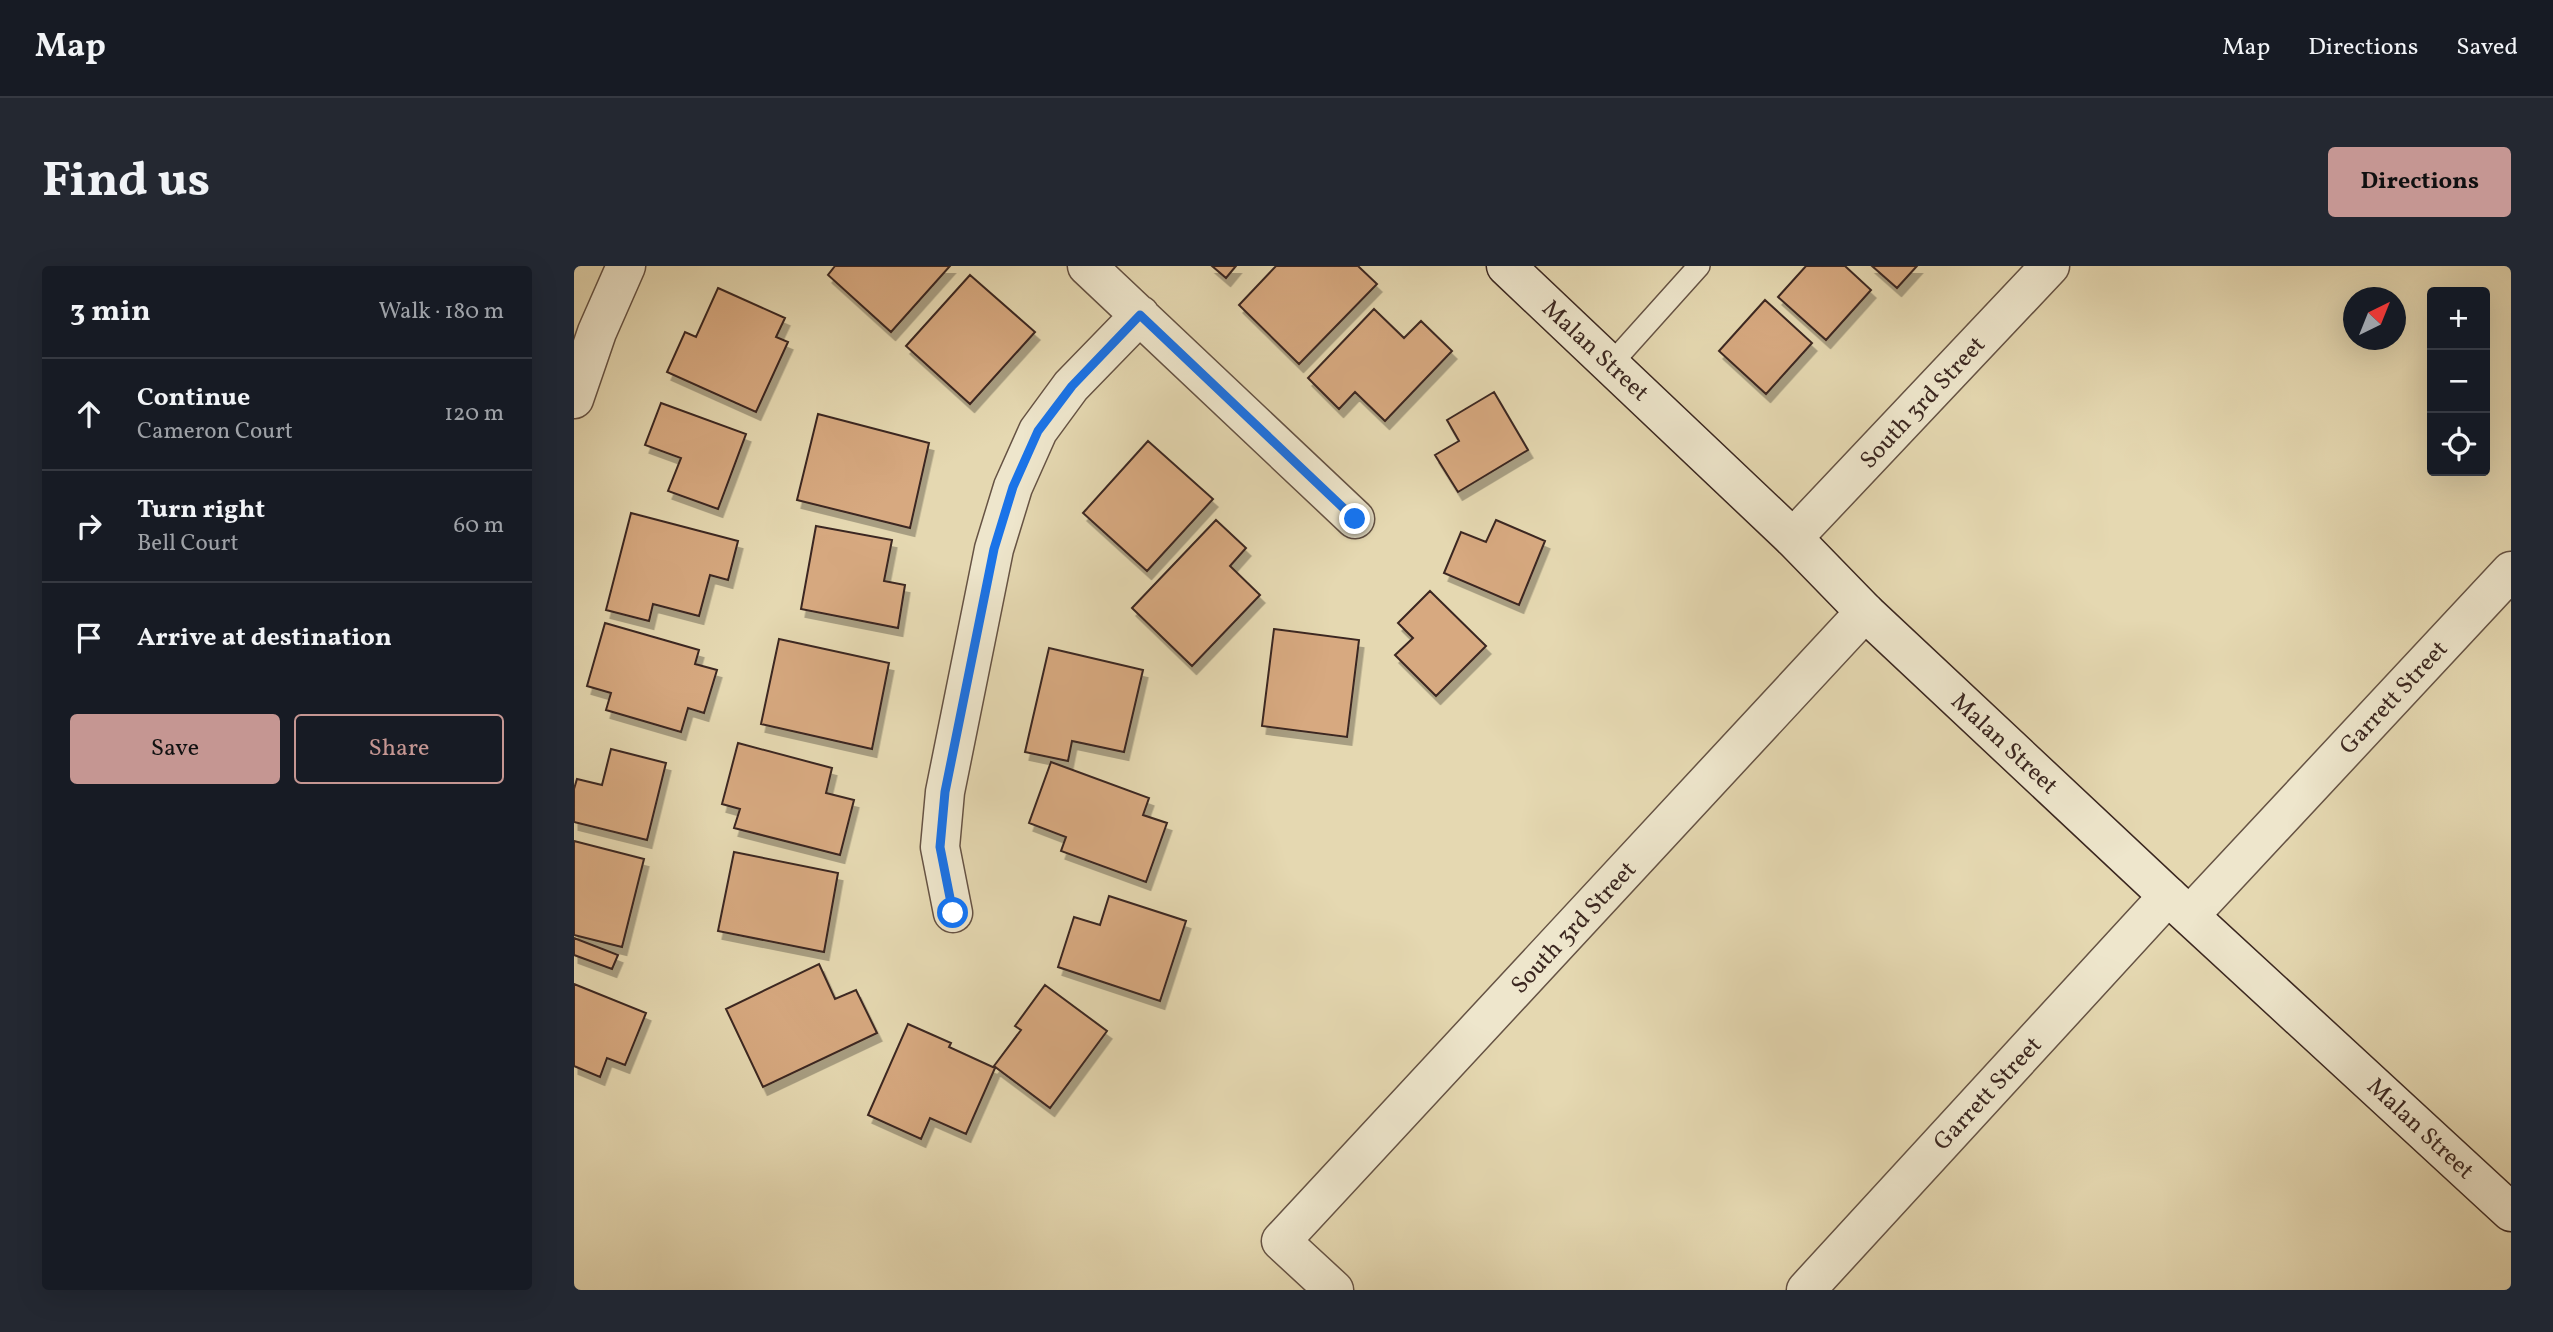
<!DOCTYPE html>
<meta charset="utf-8">
<style>
body{margin:0;font-family:Vollkorn,serif;background:#242831;color:#f1f3f6}
.controls{position:absolute;right:21px;top:21px;display:grid;overflow:hidden;border-radius:7px;box-shadow:0 7px 28px #0002}
.controls button{width:63px;height:63px;display:grid;place-items:center;padding:0;border:0;border-bottom:2px solid #363941;background:#171b24;color:#f1f3f6;font:35px sans-serif}
.compass{position:absolute;left:1769px;top:21px;width:63px;height:63px;border-radius:50%;background:#171b24;box-shadow:0 7px 28px #0002;rotate:43deg}
.stop{position:absolute;width:21px;height:21px;margin:-16px;border:5px solid #1a73e8;border-radius:50%;background:#fff}
.stop.end{background:#1a73e8;border-color:#fff;box-shadow:0 2px 7px #0008}
.list{margin:0;padding:0;list-style:none}
h2{display:flex;justify-content:space-between;align-items:center;height:91px;margin:0;padding:0 28px;font-size:30px}
h2 small{font-size:23px;font-weight:400;color:#9ea1a6}
.list li{display:grid;grid-template-columns:46px 1fr auto;gap:21px;align-items:center;box-sizing:border-box;height:112px;padding:0 28px;border-top:2px solid #363941}
.list b{display:block;font-size:26px;white-space:nowrap}
.list p{margin:0;font-size:23px;white-space:nowrap;color:#9ea1a6}
.list em{font-size:23px;font-style:normal;color:#9ea1a6}
.actions{display:flex;gap:14px;padding:21px 28px}
.actions a{flex:1;padding:16px 0;border:2px solid #c59692;border-radius:7px;text-align:center;font-size:24px;color:#c59692}
.actions .main{background:#c59692;color:#111}
.icon{flex:none;width:38px;height:38px;fill:none;stroke:currentColor;stroke-width:2;stroke-linecap:round;stroke-linejoin:round}
.map{position:relative;flex:none;width:1937px;height:1024px;overflow:hidden;border-radius:7px}
header{display:flex;align-items:center;gap:42px;box-sizing:border-box;height:98px;padding:0 35px;background:#171b24;border-bottom:2px solid #363941}
header strong{font-size:33px}
nav{display:flex;gap:38px;margin-inline-start:auto;font-size:24px}
.intro{display:flex;align-items:center;justify-content:space-between;box-sizing:border-box;height:168px;padding:0 42px}
h1{margin:0;font-size:49px}
.button{padding:18px 32px;border-radius:7px;background:#c59692;color:#111;font-size:24px;font-weight:700}
main{display:flex;gap:42px;padding:0 42px}
aside{flex:1;background:#171b24;border-radius:7px;box-shadow:0 7px 28px #0002}
.map>svg:first-child{display:block}
</style>
<header>
<strong>Map</strong>
<nav><a>Map</a><a>Directions</a><a>Saved</a></nav>
</header>
<div class="intro"><h1>Find us</h1><a class="button">Directions</a></div>
<main>
<aside>
<h2>3 min<small>Walk · 180 m</small></h2>
<ul class="list">
<li><svg class="icon" aria-label="ahead" viewBox="0 0 24 24"><path d="M12 20V5M6 11l6-6 6 6"/></svg><div><b>Continue</b><p>Cameron Court</p></div><em>120 m</em></li>
<li><svg class="icon" aria-label="right" viewBox="0 0 24 24"><path d="M7 20v-9h11M14 6l5 5-5 5"/></svg><div><b>Turn right</b><p>Bell Court</p></div><em>60 m</em></li>
<li><svg class="icon" aria-label="arrive" viewBox="0 0 24 24"><path d="M6 21V4h12l-3 4 3 4H6"/></svg><div><b>Arrive at destination</b></div></li>
</ul>
<div class="actions"><a class="main">Save</a><a>Share</a></div>
</aside>
<div class="map">
<svg width="1937" height="1024" viewBox="0 0 1937 1024">
<defs>
<filter id="shadow"><feDropShadow dx="4.5" dy="8" stdDeviation="0" flood-color="#0004"/></filter>
</defs>
<rect width="100%" height="100%" fill="#e5d8b1"/>
<filter id="stains"><feTurbulence type="fractalNoise" baseFrequency=".00286" numOctaves="4"/><feColorMatrix values="0 0 0 0 .2 0 0 0 0 .09 0 0 0 0 .02 0 0 0 .5 -.17"/></filter>
<radialGradient id="worn" r=".72"><stop offset=".6" stop-color="#630" stop-opacity="0"/><stop offset="1" stop-color="#630" stop-opacity=".3"/></radialGradient>
<path fill="#d7a980" stroke="#3b2720" stroke-width="2" filter="url(#shadow)" d="M 261,0 L 376,0 L 317,66 L 254,9 Z
M 638,0 L 662,0 L 652,12 Z
M 702,0 L 784,0 L 803,18 L 725,98 L 665,39 Z
M 1232,0 L 1271,0 L 1297,24 L 1252,74 L 1204,31 Z
M 1298,0 L 1343,0 L 1323,22 Z
M 396,9 L 461,66 L 396,138 L 332,80 Z
M 144,22 L 211,52 L 202,71 L 214,76 L 182,146 L 93,106 L 111,66 L 122,71 Z
M 1191,34 L 1238,77 L 1192,128 L 1145,85 Z
M 800,43 L 830,72 L 847,55 L 878,85 L 811,155 L 781,126 L 765,143 L 734,112 Z
M 920,126 L 954,184 L 884,226 L 861,189 L 885,175 L 873,154 Z
M 87,137 L 172,168 L 144,243 L 94,225 L 107,192 L 71,179 Z
M 244,148 L 355,177 L 336,262 L 223,234 Z
M 574,175 L 639,233 L 573,305 L 509,247 Z
M 57,247 L 164,275 L 154,314 L 136,309 L 125,350 L 79,338 L 75,355 L 32,344 Z
M 642,254 L 672,282 L 656,300 L 686,329 L 618,400 L 558,342 Z
M 922,254 L 971,275 L 945,339 L 870,307 L 887,266 L 912,276 Z
M 242,260 L 318,274 L 310,315 L 331,319 L 324,362 L 227,343 Z
M 856,325 L 912,380 L 862,430 L 821,389 L 839,372 L 824,357 Z
M 31,357 L 125,384 L 121,398 L 143,404 L 130,447 L 114,442 L 107,466 L 32,444 L 37,427 L 13,420 Z
M 700,363 L 785,374 L 773,471 L 688,460 Z
M 205,373 L 315,397 L 298,483 L 187,458 Z
M 475,382 L 569,404 L 550,486 L 498,475 L 494,495 L 451,486 Z
M 164,477 L 258,502 L 252,527 L 280,534 L 266,589 L 160,562 L 166,543 L 148,538 Z
M 37,483 L 92,497 L 73,574 L 0,556 L 0,523 L 3,513 L 28,519 Z
M 477,496 L 575,532 L 569,549 L 593,557 L 572,616 L 487,585 L 492,571 L 455,557 Z
M 0,575 L 70,593 L 48,681 L 0,669 Z
M 160,586 L 264,607 L 250,686 L 144,665 Z
M 535,630 L 612,655 L 586,735 L 484,701 L 500,651 L 526,659 Z
M 0,672 L 44,689 L 38,703 L 0,689 Z
M 245,698 L 261,733 L 282,724 L 303,767 L 189,821 L 152,743 Z
M 0,718 L 72,747 L 51,799 L 33,792 L 26,811 L 0,800 Z
M 471,719 L 533,765 L 476,842 L 420,800 L 447,764 L 441,760 Z
M 334,758 L 377,777 L 375,781 L 421,802 L 392,868 L 356,852 L 347,873 L 294,849 Z"/>
<g fill="none" stroke-linecap="round" stroke-linejoin="round">
<g stroke="#665344" stroke-width="24">
<path id="lane" d="M 1037,98 L 1125,0"/>
</g>
<g stroke="#665344" stroke-width="41">
<path id="street" d="M 513,0 L 781,253
M 0,133 L 23,66 L 52,0
M 1219,272 L 1476,0
M 379,647 L 366,581 L 371,526 L 420,283 L 439,221 L 464,165 L 497,120 L 566,49
M 1616,649 L 1937,305
M 760,1024 L 707,975 L 1291,346
M 1232,1024 L 1594,630"/>
</g>
<g stroke="#3b2720" stroke-width="41">
<path id="secondary" d="M 932,0 L 1219,272 L 1291,346 L 1594,630 L 1937,946"/>
</g>
<use href="#lane" stroke="#eee6cc" stroke-width="21"/>
<use href="#street" stroke="#eee6cc" stroke-width="38"/>
<use href="#secondary" stroke="#eee6cc" stroke-width="38"/>
</g>
<g fill="none" stroke-linecap="round" stroke-linejoin="round">
<path stroke="#1a73e8" stroke-width="9" d="M 379,647 L 366,581 L 371,526 L 420,283 L 439,221 L 464,165 L 498,120 L 566,49 L 781,253"/>
</g>
<g text-anchor="middle" stroke-width="7" stroke-linejoin="round" paint-order="stroke">
<g font-size="24" fill="#3b2720" stroke="#eee6cc">
<text transform="translate(1022 84) rotate(43)" y="8">Malan Street</text>
<text transform="translate(1348 136) rotate(-47)" y="8">South 3rd Street</text>
<text transform="translate(1819 431) rotate(-47)" y="8">Garrett Street</text>
<text transform="translate(1431 477) rotate(43)" y="8">Malan Street</text>
<text transform="translate(999 661) rotate(-47)" y="8">South 3rd Street</text>
<text transform="translate(1413 827) rotate(-47)" y="8">Garrett Street</text>
<text transform="translate(1847 862) rotate(43)" y="8">Malan Street</text>
</g>
</g>
<rect width="100%" height="100%" filter="url(#stains)"/>
<rect width="100%" height="100%" fill="url(#worn)"/>
</svg>
<div class="controls">
<button>+</button>
<button>−</button>
<button><svg class="icon" aria-label="locate" viewBox="0 0 24 24"><circle cx="12" cy="12" r="6"/><path d="M12 2v4M12 18v4M2 12h4M18 12h4"/></svg></button>
</div>
<svg class="compass" viewBox="-18 -18 36 36"><path d="M0-13l5 13h-10z" fill="#e53935"/><path d="M0 13l5-13h-10z" fill="#9ea1a6"/></svg>
<div class="stop" style="left:379px;top:647px"></div>
<div class="stop end" style="left:781px;top:253px"></div>
</div>
</main>
